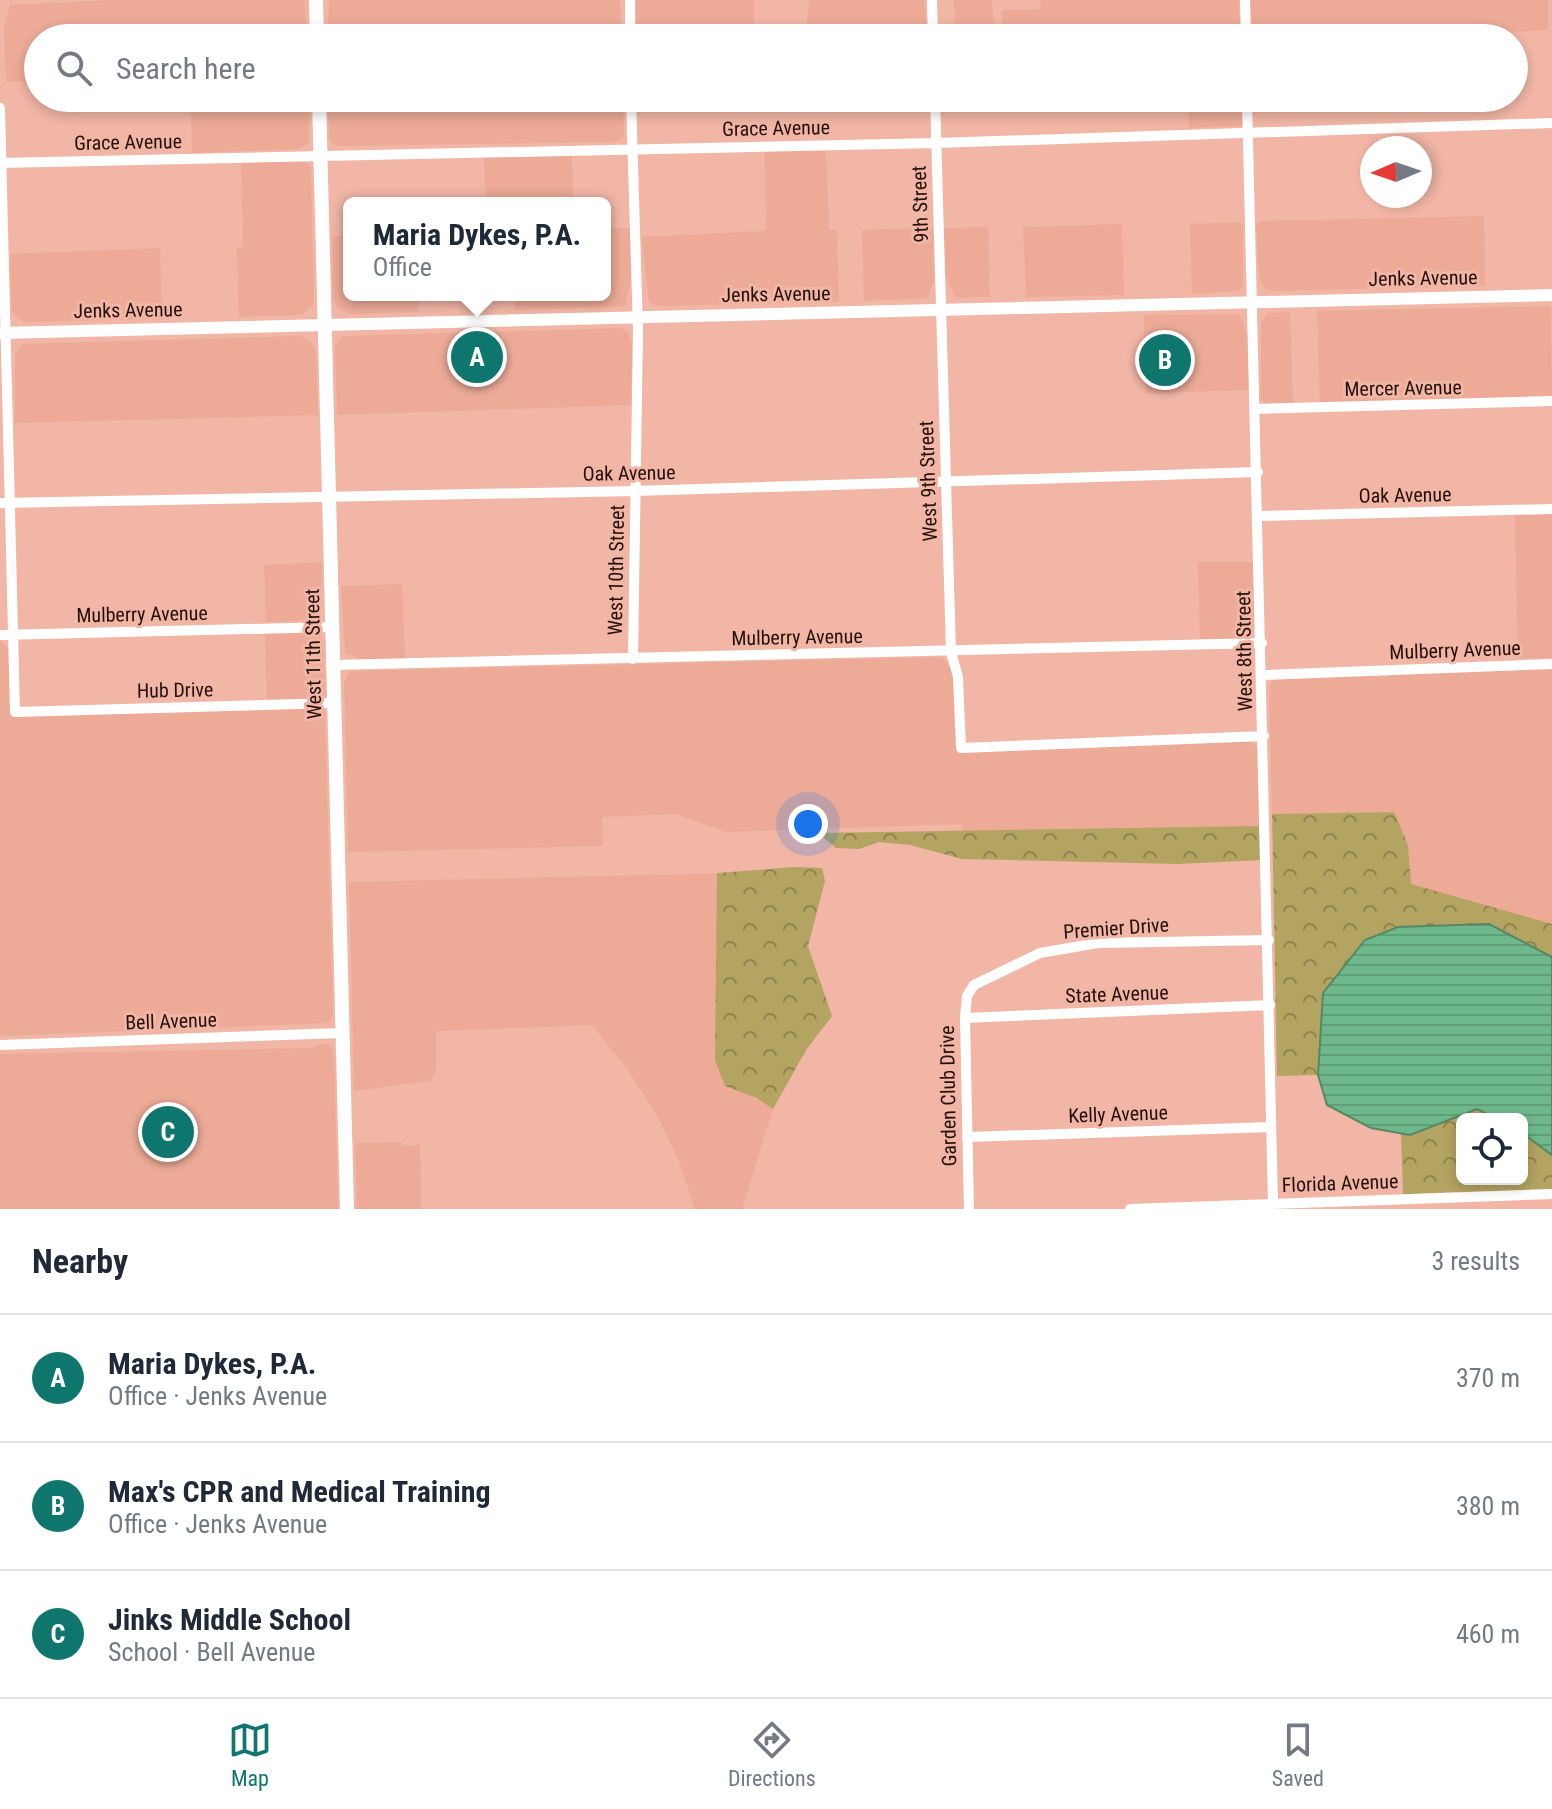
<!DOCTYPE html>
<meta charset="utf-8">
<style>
body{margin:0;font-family:"Roboto Condensed",sans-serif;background:#f6f6f7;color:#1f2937}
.controls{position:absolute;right:24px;bottom:24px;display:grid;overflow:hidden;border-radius:12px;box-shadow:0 4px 12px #0003}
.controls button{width:72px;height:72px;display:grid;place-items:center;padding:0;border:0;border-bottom:2px solid #e0e1e3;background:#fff;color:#1f2937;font:40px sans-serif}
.compass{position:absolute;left:1360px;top:136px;width:72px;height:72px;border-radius:50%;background:#fff;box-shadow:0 4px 12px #0003;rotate:268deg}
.you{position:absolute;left:808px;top:824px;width:28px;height:28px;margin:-20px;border:6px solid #fff;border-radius:50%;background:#1a73e8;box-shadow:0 0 0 12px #1a73e833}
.badge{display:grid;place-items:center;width:52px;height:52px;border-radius:50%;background:#0f766e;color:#fff;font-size:26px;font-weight:700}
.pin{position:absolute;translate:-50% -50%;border:4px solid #fff;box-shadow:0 2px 8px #0006}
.popup{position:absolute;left:343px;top:197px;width:268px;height:104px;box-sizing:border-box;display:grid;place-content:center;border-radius:12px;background:#fff;filter:drop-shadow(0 2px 6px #0005);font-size:26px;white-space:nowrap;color:#747a83}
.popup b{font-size:30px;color:#1f2937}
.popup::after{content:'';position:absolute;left:50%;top:100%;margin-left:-16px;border:16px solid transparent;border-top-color:#fff}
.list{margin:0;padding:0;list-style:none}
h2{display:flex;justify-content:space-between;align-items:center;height:104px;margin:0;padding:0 32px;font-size:34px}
h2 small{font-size:26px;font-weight:400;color:#747a83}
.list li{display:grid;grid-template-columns:52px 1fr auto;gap:24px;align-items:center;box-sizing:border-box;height:128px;padding:0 32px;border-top:2px solid #e0e1e3}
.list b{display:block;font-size:30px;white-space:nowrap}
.list p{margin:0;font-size:26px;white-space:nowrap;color:#747a83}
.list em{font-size:26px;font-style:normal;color:#747a83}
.icon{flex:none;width:44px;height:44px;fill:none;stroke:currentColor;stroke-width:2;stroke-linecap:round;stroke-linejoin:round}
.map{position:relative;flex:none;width:1552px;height:1209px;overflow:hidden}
.search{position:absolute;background:#fff;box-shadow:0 4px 12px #0003;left:24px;right:24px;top:24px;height:88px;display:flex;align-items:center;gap:20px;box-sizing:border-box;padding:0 28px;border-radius:44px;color:#747a83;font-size:30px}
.sheet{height:488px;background:#fff}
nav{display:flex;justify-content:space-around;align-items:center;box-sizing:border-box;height:112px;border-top:2px solid #e0e1e3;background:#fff;font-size:22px;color:#747a83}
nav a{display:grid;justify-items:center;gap:4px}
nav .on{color:#0f766e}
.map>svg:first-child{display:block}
</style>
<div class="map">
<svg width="1552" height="1209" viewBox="0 0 1552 1209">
<defs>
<pattern id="forest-crowns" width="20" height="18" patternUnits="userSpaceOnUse" patternTransform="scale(2)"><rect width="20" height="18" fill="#b4a462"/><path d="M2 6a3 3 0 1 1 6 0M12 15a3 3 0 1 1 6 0" fill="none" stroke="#92844f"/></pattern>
<pattern id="water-rules" width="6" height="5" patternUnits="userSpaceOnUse" patternTransform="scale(2)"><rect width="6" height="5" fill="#6eb98c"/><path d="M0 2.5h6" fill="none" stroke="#5f9e77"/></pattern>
</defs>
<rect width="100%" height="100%" fill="#f1b6a5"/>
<path fill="#ecaa97" d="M 110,0 L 304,0 L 308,38 L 38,38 L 38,81 L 6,82 L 4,27 L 10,5 Z
M 329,0 L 620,0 L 621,38 L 327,38 Z
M 636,0 L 754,0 L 754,29 L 752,38 L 637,38 Z
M 809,0 L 924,0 L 928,38 L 806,38 Z
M 954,0 L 992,0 L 994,25 L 1002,24 L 1002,10 L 1040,9 L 1041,0 L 1239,0 L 1240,38 L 955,37 Z
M 1251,0 L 1548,0 L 1548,30 L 1411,38 L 1252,38 Z
M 191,98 L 309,98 L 309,143 L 298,149 L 192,153 Z
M 328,98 L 623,98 L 624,136 L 615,142 L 337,146 L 329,140 Z
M 1188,98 L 1241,98 L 1242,126 L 1189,128 Z
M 826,150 L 829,230 L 837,230 L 839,302 L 656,306 L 649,302 L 642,237 L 766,231 L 765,152 Z
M 572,155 L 573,203 L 486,203 L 484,157 Z
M 296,160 L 308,164 L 311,170 L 314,304 L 302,315 L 239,317 L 237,248 L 243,247 L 241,161 Z
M 1484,216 L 1485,286 L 1273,291 L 1265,289 L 1259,279 L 1256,225 L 1261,221 Z
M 1236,222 L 1243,225 L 1243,286 L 1237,291 L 1192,294 L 1190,224 Z
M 1122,224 L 1124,295 L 1026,297 L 1023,227 Z
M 988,227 L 990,297 L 955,298 L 946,276 L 943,228 Z
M 630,228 L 631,281 L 625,306 L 514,310 L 514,295 L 605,295 L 605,229 Z
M 933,228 L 934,282 L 927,298 L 864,301 L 862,230 Z
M 332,236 L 349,236 L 349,295 L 418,295 L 419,312 L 351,314 L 338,309 L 333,299 Z
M 160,248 L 162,319 L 24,322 L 12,312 L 10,254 Z
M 1551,306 L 1552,398 L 1320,405 L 1317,311 Z
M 1290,312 L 1293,406 L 1266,405 L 1261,399 L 1261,323 L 1268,313 Z
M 1239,314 L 1248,335 L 1250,390 L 1146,393 L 1144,315 Z
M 620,328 L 628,332 L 632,345 L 631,405 L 337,415 L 335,346 L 342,336 Z
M 299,336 L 310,340 L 316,349 L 318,415 L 15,423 L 15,354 L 22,344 Z
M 1552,514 L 1552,658 L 1518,658 L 1515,515 Z
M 322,562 L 320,616 L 311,620 L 266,622 L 264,565 Z
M 1198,562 L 1254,562 L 1255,625 L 1249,633 L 1235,639 L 1200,639 Z
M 402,584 L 405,659 L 359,659 L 345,653 L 341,586 Z
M 294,631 L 318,634 L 323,638 L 325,695 L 320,699 L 267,702 L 265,632 Z
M 0,640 L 8,648 L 11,717 L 325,708 L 333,1015 L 329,1023 L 0,1036 Z
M 941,657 L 954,672 L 960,749 L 1251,742 L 1258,747 L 1260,826 L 963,837 L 962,824 L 726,832 L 676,814 L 602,817 L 603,846 L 348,852 L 344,681 L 350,671 Z
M 1552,669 L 1552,924 L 1410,884 L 1408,845 L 1394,812 L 1272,814 L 1269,687 L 1274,677 Z
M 775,872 L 779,1018 L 832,1016 L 806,1050 L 773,1109 L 742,1209 L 695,1209 L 678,1159 L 657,1115 L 630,1073 L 592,1025 L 436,1031 L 436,1071 L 430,1081 L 354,1091 L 349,882 Z
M 322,1044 L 330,1045 L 334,1051 L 338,1209 L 0,1209 L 0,1054 L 311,1048 Z
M 402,1142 L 402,1146 L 420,1145 L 421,1209 L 357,1209 L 355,1143 Z"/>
<path fill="url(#forest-crowns)" d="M 1394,812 L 1408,845 L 1411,884 L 1552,924 L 1552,957 L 1527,946 L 1323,993 L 1318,1075 L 1277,1076 L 1272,814 Z
M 1260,826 L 1262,860 L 1179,864 L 962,859 L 910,845 L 879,842 L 859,849 L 836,848 L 818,833 Z
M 795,867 L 822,868 L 825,881 L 808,946 L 832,1016 L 806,1050 L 773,1109 L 757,1098 L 725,1086 L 715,1060 L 717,873 Z
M 1477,1109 L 1498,1119 L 1462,1119 L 1462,1179 L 1522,1179 L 1522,1133 L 1552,1155 L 1552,1189 L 1403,1194 L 1401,1133 L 1410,1135 Z"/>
<path fill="url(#water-rules)" stroke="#588765" stroke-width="2" d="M 1489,924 L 1552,957 L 1552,1155 L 1522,1133 L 1522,1119 L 1498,1119 L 1477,1109 L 1410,1135 L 1371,1128 L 1327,1105 L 1318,1075 L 1323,993 L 1365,940 L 1398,927 Z"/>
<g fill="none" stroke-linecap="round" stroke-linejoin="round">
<path stroke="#fff" stroke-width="10" d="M 630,0 L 630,38
M 932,0 L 933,38
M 1245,0 L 1246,38
M 631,98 L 638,330 L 633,659
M 935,98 L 951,652 L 958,677 L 961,748 L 1264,736
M 1247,98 L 1273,1203
M 0,108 L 15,712 L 335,703
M 0,163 L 936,143 L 1552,123
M 1255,409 L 1552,401
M 0,503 L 635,491 L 1258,472
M 1259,516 L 1552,509
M 0,635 L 333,627
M 333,665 L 1262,643
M 1263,675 L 1552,664
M 965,1018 L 1270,1005
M 0,1045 L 343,1033
M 967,1137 L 1271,1127
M 969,1209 L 965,1018 L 967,996 L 974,985 L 1040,953 L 1098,943 L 1269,940
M 1130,1209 L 1552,1194"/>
<path stroke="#fff" stroke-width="12" d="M 0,333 L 1552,295"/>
<path stroke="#fff" stroke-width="14" d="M 316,0 L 317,38
M 319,98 L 347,1209"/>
</g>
<g text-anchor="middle" stroke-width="6" stroke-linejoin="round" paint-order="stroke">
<g font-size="20" fill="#25110b" stroke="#f1b6a5">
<text transform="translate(776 128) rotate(-1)" y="7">Grace Avenue</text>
<text transform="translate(128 142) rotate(-1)" y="7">Grace Avenue</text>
<text transform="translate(920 204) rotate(-92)" y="7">9th Street</text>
<text transform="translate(1423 278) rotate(-1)" y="7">Jenks Avenue</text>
<text transform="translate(776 294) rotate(-1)" y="7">Jenks Avenue</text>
<text transform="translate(128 310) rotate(-1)" y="7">Jenks Avenue</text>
<text transform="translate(1403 388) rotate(-1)" y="7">Mercer Avenue</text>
<text transform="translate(629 473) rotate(-1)" y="7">Oak Avenue</text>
<text transform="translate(928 481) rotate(-92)" y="7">West 9th Street</text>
<text transform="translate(1405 495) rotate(-1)" y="7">Oak Avenue</text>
<text transform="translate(616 570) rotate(-89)" y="7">West 10th Street</text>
<text transform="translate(142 614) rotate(-1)" y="7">Mulberry Avenue</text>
<text transform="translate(797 637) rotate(-1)" y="7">Mulberry Avenue</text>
<text transform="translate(1455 650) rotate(-2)" y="7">Mulberry Avenue</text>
<text transform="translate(1244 651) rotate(-91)" y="7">West 8th Street</text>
<text transform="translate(313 654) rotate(-91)" y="7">West 11th Street</text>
<text transform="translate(175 690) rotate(-1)" y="7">Hub Drive</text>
<text transform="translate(1116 928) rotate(-4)" y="7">Premier Drive</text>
<text transform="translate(1117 994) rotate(-2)" y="7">State Avenue</text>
<text transform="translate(171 1021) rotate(-2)" y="7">Bell Avenue</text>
<text transform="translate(948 1096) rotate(-91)" y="7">Garden Club Drive</text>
<text transform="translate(1118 1114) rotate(-2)" y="7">Kelly Avenue</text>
<text transform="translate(1340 1183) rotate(-2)" y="7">Florida Avenue</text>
</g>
</g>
</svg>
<div class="controls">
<button><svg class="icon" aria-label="locate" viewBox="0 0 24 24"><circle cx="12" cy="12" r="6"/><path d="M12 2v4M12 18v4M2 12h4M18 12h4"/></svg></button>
</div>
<svg class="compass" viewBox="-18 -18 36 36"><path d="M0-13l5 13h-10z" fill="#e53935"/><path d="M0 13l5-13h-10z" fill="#747a83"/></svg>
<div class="you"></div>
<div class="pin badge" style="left:477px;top:357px">A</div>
<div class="popup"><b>Maria Dykes, P.A.</b>Office</div>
<div class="pin badge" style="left:1165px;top:360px">B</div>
<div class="pin badge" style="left:168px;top:1132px">C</div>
<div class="search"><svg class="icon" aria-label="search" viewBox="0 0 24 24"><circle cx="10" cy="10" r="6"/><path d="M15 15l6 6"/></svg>Search here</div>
</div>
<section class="sheet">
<h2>Nearby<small>3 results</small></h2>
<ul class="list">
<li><span class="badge">A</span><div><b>Maria Dykes, P.A.</b><p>Office · Jenks Avenue</p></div><em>370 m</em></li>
<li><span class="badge">B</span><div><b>Max's CPR and Medical Training</b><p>Office · Jenks Avenue</p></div><em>380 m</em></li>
<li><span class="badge">C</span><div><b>Jinks Middle School</b><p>School · Bell Avenue</p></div><em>460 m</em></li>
</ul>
</section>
<nav>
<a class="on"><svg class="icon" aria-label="map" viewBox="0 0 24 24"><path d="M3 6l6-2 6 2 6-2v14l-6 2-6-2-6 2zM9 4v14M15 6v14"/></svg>Map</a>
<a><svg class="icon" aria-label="directions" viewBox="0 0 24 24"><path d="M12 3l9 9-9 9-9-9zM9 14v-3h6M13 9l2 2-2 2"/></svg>Directions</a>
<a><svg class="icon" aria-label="saved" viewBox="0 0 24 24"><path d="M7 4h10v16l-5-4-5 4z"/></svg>Saved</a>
</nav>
